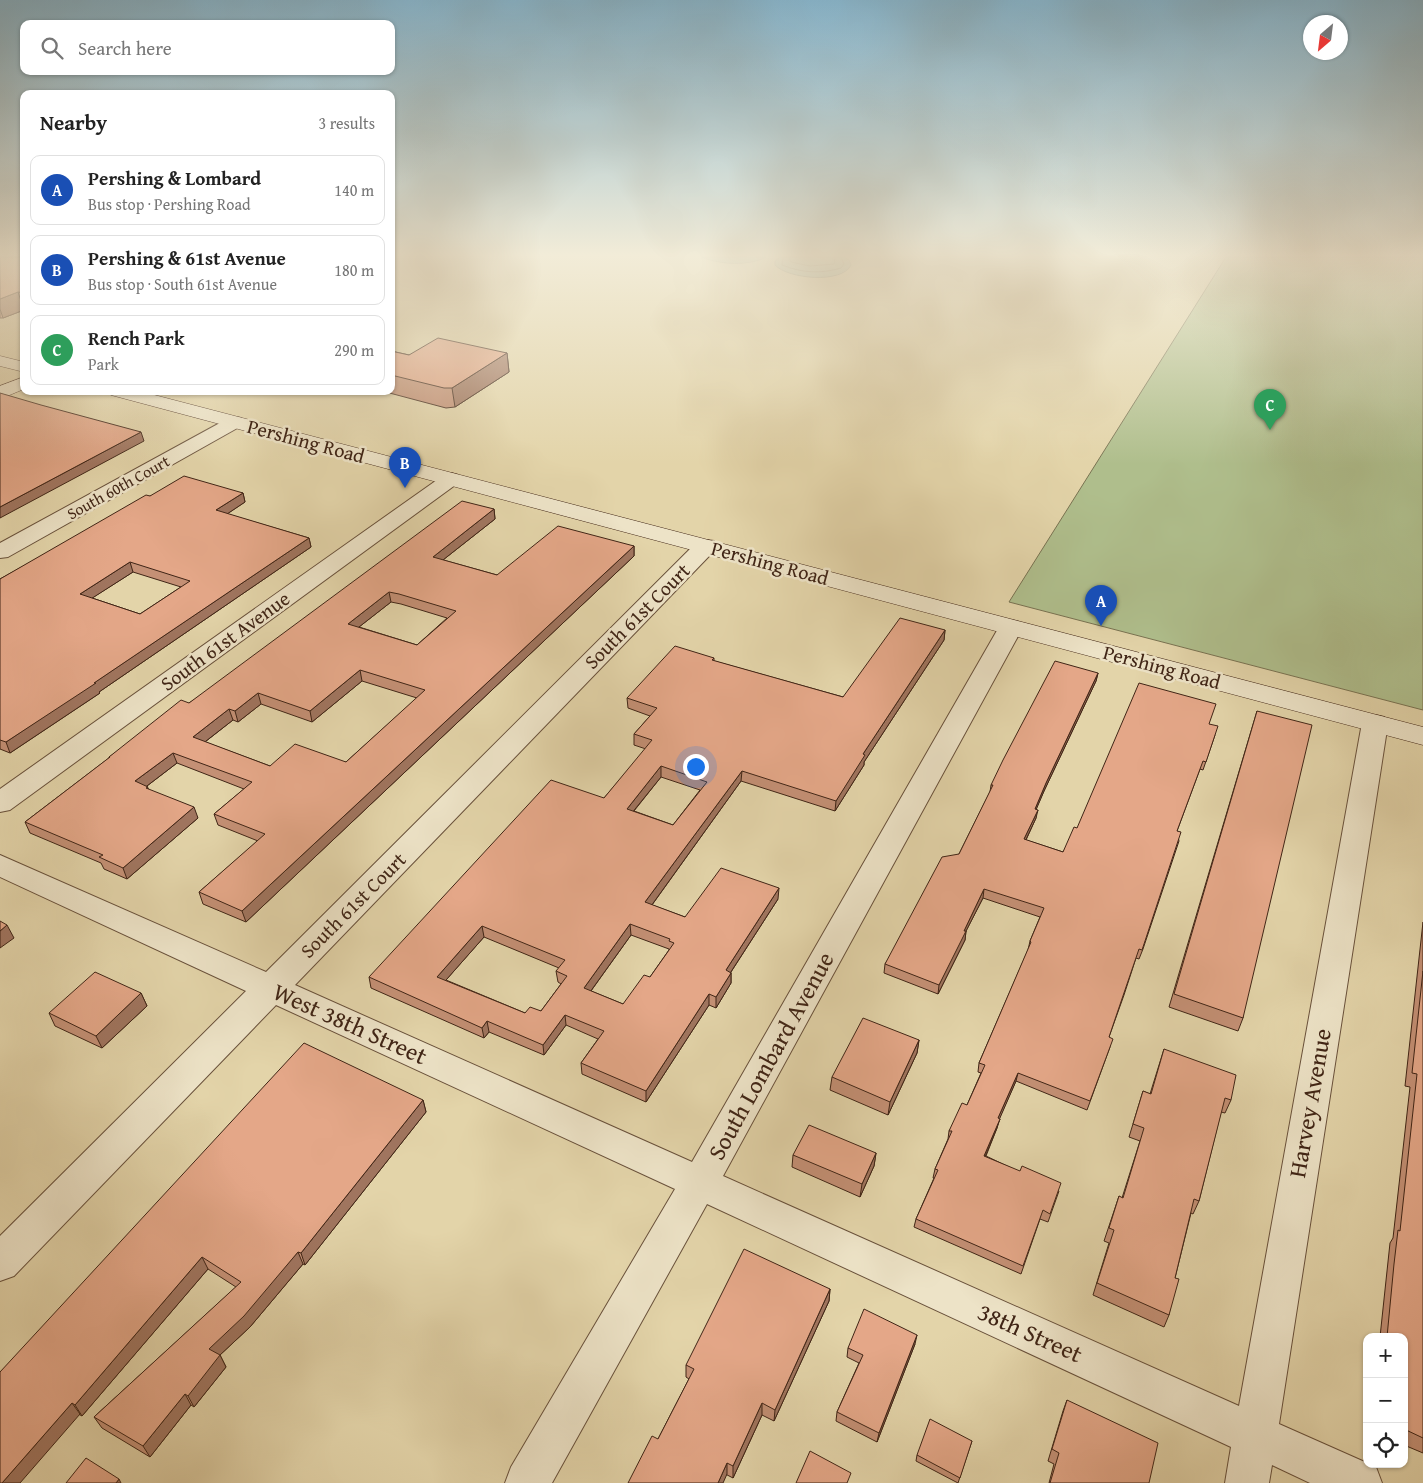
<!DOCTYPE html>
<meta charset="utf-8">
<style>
body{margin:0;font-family:"Gentium Book Plus",serif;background:#f2f2f2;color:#222}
.controls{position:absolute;right:15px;bottom:15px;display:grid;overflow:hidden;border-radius:10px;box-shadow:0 1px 4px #0004}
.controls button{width:45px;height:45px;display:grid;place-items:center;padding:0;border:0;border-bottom:1px solid #e0e0e0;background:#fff;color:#222;font:25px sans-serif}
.compass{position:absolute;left:1303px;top:15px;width:45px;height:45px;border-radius:50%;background:#fff;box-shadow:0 1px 4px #0004;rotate:208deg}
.you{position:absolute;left:695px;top:766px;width:18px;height:18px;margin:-12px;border:4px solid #fff;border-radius:50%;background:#1a73e8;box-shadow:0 0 0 8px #1a73e833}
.badge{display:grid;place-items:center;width:32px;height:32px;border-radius:50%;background:#2563eb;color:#fff;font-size:16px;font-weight:700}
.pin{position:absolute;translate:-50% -41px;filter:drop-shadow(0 1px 2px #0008)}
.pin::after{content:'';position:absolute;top:26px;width:18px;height:15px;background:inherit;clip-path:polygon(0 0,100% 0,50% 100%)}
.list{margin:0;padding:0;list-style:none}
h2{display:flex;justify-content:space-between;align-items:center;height:65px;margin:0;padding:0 20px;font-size:21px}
h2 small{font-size:16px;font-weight:400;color:#767676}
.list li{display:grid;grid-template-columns:32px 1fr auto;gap:15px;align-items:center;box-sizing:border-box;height:70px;margin:0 10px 10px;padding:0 10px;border:1px solid #e0e0e0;border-radius:10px}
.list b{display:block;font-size:19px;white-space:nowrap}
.list p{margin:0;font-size:16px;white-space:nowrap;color:#767676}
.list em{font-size:16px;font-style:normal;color:#767676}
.icon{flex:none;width:28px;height:28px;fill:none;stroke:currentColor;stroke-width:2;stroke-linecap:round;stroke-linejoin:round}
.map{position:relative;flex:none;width:1423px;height:1483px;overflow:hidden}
.search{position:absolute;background:#fff;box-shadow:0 1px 4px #0004;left:20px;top:20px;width:375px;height:55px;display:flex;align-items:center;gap:12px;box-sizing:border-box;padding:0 18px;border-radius:10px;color:#767676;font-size:19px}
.panel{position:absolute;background:#fff;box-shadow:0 1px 4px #0004;left:20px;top:90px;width:375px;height:305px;border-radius:10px}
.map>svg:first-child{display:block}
</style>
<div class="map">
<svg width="1423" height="1483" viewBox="0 0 1423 1483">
<rect width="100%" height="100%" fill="#e3d4a9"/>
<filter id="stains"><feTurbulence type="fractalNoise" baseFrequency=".004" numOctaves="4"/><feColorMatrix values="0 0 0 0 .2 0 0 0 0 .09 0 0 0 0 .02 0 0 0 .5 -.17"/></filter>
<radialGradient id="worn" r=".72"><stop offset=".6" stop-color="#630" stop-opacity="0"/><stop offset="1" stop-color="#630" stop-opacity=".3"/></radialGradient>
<path fill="#afbe8c" stroke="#787251" d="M 1226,257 L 1423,257 L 1423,710 L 1009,602 Z"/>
<path fill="#95b8a7" stroke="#737d6d" d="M 702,257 L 766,257 C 749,266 720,265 702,257 Z
M 780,257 L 843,257 L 849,260 L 851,265 C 842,284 788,279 775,265 L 775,261 Z"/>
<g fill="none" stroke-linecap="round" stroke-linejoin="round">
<path stroke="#6a6e5e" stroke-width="1" d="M 783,257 L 782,265 C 802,273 821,274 841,268 L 844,264 L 841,257
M 789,257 L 791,262 L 810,266 L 834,264 L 835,257"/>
<g stroke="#69513b" stroke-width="2">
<path id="street" d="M 235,417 L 241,418 L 244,422 L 241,426 L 8,557 L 0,558 L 0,543 L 229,418 Z
M 451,473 L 458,475 L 461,479 L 458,483 L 10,810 L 0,812 L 0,789 L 444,475 Z
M 706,540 L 714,541 L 717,546 L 714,551 L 295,985 L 692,1162 L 999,627 L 1003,622 L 1011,620 L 1019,622 L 1023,627 L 723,1176 L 1239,1406 L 1362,723 L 1366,717 L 1375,715 L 1384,717 L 1388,723 L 1279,1424 L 1376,1467 L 1382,1483 L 1310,1483 L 1272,1465 L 1269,1483 L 1225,1483 L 1231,1447 L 707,1204 L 552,1483 L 505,1483 L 511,1467 L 675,1189 L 276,1005 L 14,1276 L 0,1281 L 0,1236 L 246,991 L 0,877 L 0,855 L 266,972 L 698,541 Z"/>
</g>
<g stroke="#402516" stroke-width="1">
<path id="secondary" d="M 0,356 L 24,362 L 24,372 L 0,366 Z
M 24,377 L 24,389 L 0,399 L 0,386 Z
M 108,391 L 139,391 L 1423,727 L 1423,745 L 111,395 Z"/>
</g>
<use href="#street" fill="#ede3c7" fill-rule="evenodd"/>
<use href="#secondary" fill="#ede3c7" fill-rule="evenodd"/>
</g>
<path fill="#c49075" stroke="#402516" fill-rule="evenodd" d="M 0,257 L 24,257 L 24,310 L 3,318 L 0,318 Z
M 391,351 L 409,355 L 507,353 L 509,372 L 455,407 L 446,408 L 382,391 L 391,391 Z
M 243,493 L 245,502 L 227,514 L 309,538 L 311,547 L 99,692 L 100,693 L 10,753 L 0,749 L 0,579 L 150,496 ZM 133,572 L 181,587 L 140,614 L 92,598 Z
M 494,509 L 495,519 L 443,560 L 497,575 L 634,546 L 634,556 L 246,922 L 203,904 L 199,892 L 258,841 L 218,825 L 214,814 L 244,789 L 177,763 L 147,786 L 149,790 L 198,818 L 127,879 L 104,869 L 101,863 L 30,833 L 25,822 L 109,758 L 109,757 L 189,703 ZM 391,602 L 401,604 L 447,618 L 417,645 L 359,627 ZM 362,681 L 417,698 L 346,762 L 270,766 L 205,742 L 233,720 L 238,722 L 261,704 L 312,722 Z
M 945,630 L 944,640 L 864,762 L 864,765 L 835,811 L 741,781 L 652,905 L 685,917 L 778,899 L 731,972 L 731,983 L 716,1008 L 709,1005 L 646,1102 L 582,1074 L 581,1063 L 598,1039 L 566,1025 L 544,1055 L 489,1032 L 484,1038 L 371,988 L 369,977 L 604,798 L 646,749 L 634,745 L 634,734 L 650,716 L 628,708 L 627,698 L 714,658 L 714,661 L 843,697 ZM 661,777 L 700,790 L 673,825 L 634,811 ZM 631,935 L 669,949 L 669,950 L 650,977 L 623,1004 L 591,991 ZM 484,937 L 559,968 L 556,971 L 558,982 L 561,984 L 541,1011 L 525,1013 L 446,980 Z
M 1098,673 L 1096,681 L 1044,791 L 1036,809 L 1036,818 L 1026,840 L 1063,852 L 1077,828 L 1209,724 L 1215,735 L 1203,770 L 1200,769 L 1177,831 L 1179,841 L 1143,949 L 1139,959 L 1136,958 L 1124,995 L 1109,1037 L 1110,1047 L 1087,1110 L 1016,1081 L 999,1119 L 997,1128 L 986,1156 L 1059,1191 L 1048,1222 L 1040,1219 L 1021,1274 L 914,1227 L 916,1219 L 934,1178 L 933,1178 L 935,1169 L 948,1139 L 949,1131 L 967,1105 L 981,1073 L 978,1072 L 979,1063 L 1028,950 L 1030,941 L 1040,917 L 983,898 L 966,931 L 965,940 L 938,994 L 884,973 L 885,964 L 959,854 L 990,792 L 991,785 Z
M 1257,711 L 1243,1018 L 1238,1031 L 1169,1007 Z
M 1423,922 L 1423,1453 L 1404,1445 L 1404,1337 L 1380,1337 L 1390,1243 L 1393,1238 L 1410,1087 L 1405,1086 Z
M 141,993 L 147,1006 L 102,1048 L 55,1026 L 49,1013 Z
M 919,1040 L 917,1053 L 888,1115 L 830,1090 L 832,1077 Z
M 1164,1049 L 1231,1100 L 1225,1113 L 1221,1112 L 1199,1201 L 1193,1214 L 1191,1213 L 1175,1278 L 1169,1315 L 1164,1327 L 1093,1295 L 1109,1243 L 1104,1241 L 1119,1196 L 1122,1198 L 1140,1141 L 1129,1137 L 1143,1091 L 1150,1094 Z
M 423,1100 L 426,1112 L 305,1265 L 303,1264 L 250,1327 L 220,1355 L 226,1367 L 194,1407 L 191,1405 L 150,1457 L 102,1428 L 94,1417 L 236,1287 L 208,1269 L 82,1416 L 0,1372 Z
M 876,1153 L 874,1166 L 860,1197 L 792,1167 L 793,1155 Z
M 830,1289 L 829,1301 L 774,1421 L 762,1415 L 733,1478 L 658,1439 L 689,1379 L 686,1377 L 686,1365 Z
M 915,1344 L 877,1442 L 836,1421 L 837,1412 L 859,1363 L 847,1357 L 848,1348 Z
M 1067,1400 L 1149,1483 L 1049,1483 L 1054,1464 L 1048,1461 L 1063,1411 Z
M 972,1441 L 958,1483 L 916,1461 L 917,1455 Z"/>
<path fill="#a0755f" stroke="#402516" d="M 18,292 L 24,310 L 3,318 L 0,309 L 0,299 Z
M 507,353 L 509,372 L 455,407 L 452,388 Z
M 141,432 L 144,441 L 0,518 L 0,507 Z
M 243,493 L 245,502 L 218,520 L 216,510 Z
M 494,509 L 495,519 L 434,567 L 433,557 Z
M 309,538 L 311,547 L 99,692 L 100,693 L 10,753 L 6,742 Z
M 634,546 L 634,556 L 246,922 L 242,911 Z
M 130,562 L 133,572 L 83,604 L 80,594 Z
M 389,592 L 391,602 L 350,634 L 348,624 Z
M 945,630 L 944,640 L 864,762 L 864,765 L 835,811 L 836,801 L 863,754 Z
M 360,670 L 362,681 L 312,722 L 310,711 Z
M 1098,673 L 1096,681 L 1044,791 L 1033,817 L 1035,809 L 1046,783 Z
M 258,693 L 261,704 L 238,722 L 235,711 Z
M 229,709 L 233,720 L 197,748 L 193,737 Z
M 173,753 L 177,763 L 139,792 L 135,781 Z
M 661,766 L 661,777 L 627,819 L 627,809 Z
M 742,771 L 741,781 L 646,913 L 645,902 Z
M 194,807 L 198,818 L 127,879 L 123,868 Z
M 1038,810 L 1036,818 L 1022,848 L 1024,839 Z
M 779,888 L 778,899 L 725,981 L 726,970 Z
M 984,889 L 983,898 L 965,933 L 966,931 L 965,940 L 938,994 L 939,985 L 964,931 Z
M 630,924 L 631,935 L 585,999 L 584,988 Z
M 7,925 L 14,938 L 0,948 L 0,931 Z
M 482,926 L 484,937 L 439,988 L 437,977 Z
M 731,973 L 731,983 L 716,1008 L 716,997 Z
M 141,993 L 147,1006 L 102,1048 L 96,1036 Z
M 709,994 L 709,1005 L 646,1102 L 646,1091 Z
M 565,1015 L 566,1025 L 544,1055 L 543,1045 Z
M 487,1021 L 489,1032 L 484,1038 L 482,1028 Z
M 919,1040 L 917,1053 L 888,1115 L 890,1102 Z
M 1018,1073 L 1016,1081 L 996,1127 L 998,1118 Z
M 423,1100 L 426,1112 L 305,1265 L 301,1253 Z
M 1000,1119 L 997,1128 L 982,1164 L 984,1156 Z
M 876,1153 L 874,1166 L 860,1197 L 862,1184 Z
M 298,1252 L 303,1264 L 250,1327 L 220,1355 L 226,1367 L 194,1407 L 188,1396 L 209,1349 Z
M 202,1257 L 208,1269 L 82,1416 L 75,1405 Z
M 830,1289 L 829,1301 L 774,1421 L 775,1410 Z
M 917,1335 L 915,1344 L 877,1442 L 879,1433 Z
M 185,1394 L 191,1405 L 150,1457 L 143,1446 Z
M 72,1403 L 80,1414 L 20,1483 L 2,1483 Z
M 762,1403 L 762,1415 L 733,1478 L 733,1466 Z
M 727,1463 L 727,1474 L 723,1483 L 718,1483 Z
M 119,1479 L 121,1483 L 116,1483 Z"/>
<path fill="#e4a788" stroke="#402516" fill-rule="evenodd" d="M 0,257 L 24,257 L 24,293 L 18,292 L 0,299 Z
M 438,338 L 507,353 L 452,388 L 444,388 L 391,375 L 391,351 L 409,355 Z
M 0,393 L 41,405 L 141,432 L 0,507 Z
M 184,476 L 243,493 L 216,510 L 309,538 L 94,683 L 96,683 L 6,742 L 0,740 L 0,579 L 146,495 L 150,496 ZM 130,562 L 190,581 L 140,614 L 80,594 Z
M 462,501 L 494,509 L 433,557 L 497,575 L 558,526 L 634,546 L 242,911 L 199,892 L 265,834 L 214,814 L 252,782 L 173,753 L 135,781 L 148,787 L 146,788 L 194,807 L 123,868 L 99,857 L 103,855 L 25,822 L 110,757 L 109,757 L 181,700 L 189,703 ZM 389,592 L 399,594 L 456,611 L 417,645 L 348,624 ZM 360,670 L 425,690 L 346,762 L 295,744 L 270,766 L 193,737 L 229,709 L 235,711 L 258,693 L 310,711 Z
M 900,618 L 945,630 L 863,754 L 865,755 L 836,801 L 742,771 L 645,902 L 685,917 L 721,868 L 779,888 L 726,970 L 731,973 L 716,997 L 709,994 L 646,1091 L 581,1063 L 604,1031 L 565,1015 L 543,1045 L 487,1021 L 482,1028 L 369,977 L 551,780 L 604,798 L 652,740 L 634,734 L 657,708 L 627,698 L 675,646 L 714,658 L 712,660 L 843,697 ZM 661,766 L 707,782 L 673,825 L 627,809 ZM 630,924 L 670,939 L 669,941 L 674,943 L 650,977 L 644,975 L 623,1004 L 584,988 ZM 482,926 L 565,960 L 556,971 L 567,976 L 541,1011 L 530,1007 L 525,1013 L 437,977 Z
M 1055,661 L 1098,673 L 1046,783 L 1035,809 L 1038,810 L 1024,839 L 1063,852 L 1074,827 L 1077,828 L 1139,683 L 1216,704 L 1209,724 L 1218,726 L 1206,762 L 1203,761 L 1177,831 L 1181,832 L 1145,941 L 1142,950 L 1139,949 L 1126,987 L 1109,1037 L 1113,1039 L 1090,1101 L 1018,1073 L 998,1118 L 1000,1119 L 984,1156 L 1020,1171 L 1022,1166 L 1061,1183 L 1050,1214 L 1043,1210 L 1023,1266 L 916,1219 L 938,1170 L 935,1169 L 952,1131 L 949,1131 L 962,1103 L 967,1105 L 985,1065 L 979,1063 L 1031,942 L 1030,941 L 1044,908 L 984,889 L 964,931 L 966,931 L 939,985 L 885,964 L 942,857 L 959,854 L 993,785 L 991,785 L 1003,760 Z
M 1257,711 L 1312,725 L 1243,1018 L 1174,994 Z
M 0,921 L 7,925 L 0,931 Z
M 1423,971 L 1423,1438 L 1404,1429 L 1404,1337 L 1387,1337 L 1394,1264 L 1398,1230 L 1400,1231 L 1417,1074 L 1412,1073 Z
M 95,972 L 141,993 L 96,1036 L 49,1013 Z
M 863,1018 L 919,1040 L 890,1102 L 832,1077 Z
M 304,1043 L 423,1100 L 301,1253 L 298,1252 L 244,1316 L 209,1349 L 220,1355 L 188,1396 L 185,1394 L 143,1446 L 94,1417 L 241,1282 L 202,1257 L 75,1405 L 72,1403 L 2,1483 L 0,1483 L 0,1372 Z
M 1164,1049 L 1236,1075 L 1231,1100 L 1225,1098 L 1199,1201 L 1194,1199 L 1175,1278 L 1179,1279 L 1169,1315 L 1097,1283 L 1114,1230 L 1109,1228 L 1119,1196 L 1123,1198 L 1144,1128 L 1133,1124 L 1143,1091 L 1151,1094 Z
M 809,1125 L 876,1153 L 862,1184 L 793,1155 Z
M 744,1249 L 830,1289 L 775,1410 L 762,1403 L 733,1466 L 727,1463 L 718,1483 L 628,1483 L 652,1436 L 658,1439 L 694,1369 L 686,1365 Z
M 864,1309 L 917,1335 L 879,1433 L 837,1412 L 863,1355 L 848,1348 Z
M 1067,1400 L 1158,1443 L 1149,1483 L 1050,1483 L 1059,1453 L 1052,1449 Z
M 930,1419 L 972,1441 L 960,1478 L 917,1455 Z
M 810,1451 L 851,1473 L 847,1483 L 796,1483 Z
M 86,1458 L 119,1479 L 116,1483 L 66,1483 Z"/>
<linearGradient id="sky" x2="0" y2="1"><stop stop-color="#87b6ce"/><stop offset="0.55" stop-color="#f2ecd8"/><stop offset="1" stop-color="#f2ecd8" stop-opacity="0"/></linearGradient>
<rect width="1423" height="464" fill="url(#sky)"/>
<g text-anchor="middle" stroke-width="5" stroke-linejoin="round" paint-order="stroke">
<g font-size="16" fill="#402516" stroke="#ede3c7">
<text transform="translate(118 487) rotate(-29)" y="6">South 60th Court</text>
</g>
<g font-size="20" fill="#402516" stroke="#ede3c7">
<text transform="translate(306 441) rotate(15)" y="7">Pershing Road</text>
<text transform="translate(770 563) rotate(15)" y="7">Pershing Road</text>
<text transform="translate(637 616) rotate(-45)" y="7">South 61st Court</text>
<text transform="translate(225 641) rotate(-36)" y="7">South 61st Avenue</text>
<text transform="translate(1162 667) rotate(15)" y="7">Pershing Road</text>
<text transform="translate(353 905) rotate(-45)" y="7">South 61st Court</text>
</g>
<g font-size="24" fill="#402516" stroke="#ede3c7">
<text transform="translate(350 1024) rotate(24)" y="8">West 38th Street</text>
<text transform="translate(771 1056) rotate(-61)" y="8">South Lombard Avenue</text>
<text transform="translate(1310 1103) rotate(-80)" y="8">Harvey Avenue</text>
<text transform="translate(1030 1333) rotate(24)" y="8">38th Street</text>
</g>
</g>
<rect width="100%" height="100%" filter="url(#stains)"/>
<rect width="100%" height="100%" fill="url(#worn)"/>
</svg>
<div class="controls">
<button>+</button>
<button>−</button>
<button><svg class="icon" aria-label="locate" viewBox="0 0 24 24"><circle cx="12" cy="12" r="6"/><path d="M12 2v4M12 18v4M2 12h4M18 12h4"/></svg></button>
</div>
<svg class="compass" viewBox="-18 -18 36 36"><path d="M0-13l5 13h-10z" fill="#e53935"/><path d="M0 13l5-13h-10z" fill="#767676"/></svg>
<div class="you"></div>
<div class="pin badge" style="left:1101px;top:626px;background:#1a4fb4">A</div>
<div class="pin badge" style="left:405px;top:488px;background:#1a4fb4">B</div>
<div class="pin badge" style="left:1270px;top:430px;background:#2e9e5b">C</div>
<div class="search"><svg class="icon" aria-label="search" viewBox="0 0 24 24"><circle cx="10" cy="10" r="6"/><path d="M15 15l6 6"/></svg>Search here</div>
<section class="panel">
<h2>Nearby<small>3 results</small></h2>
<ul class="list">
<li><span class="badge" style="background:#1a4fb4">A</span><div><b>Pershing &amp; Lombard</b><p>Bus stop · Pershing Road</p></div><em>140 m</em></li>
<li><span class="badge" style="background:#1a4fb4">B</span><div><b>Pershing &amp; 61st Avenue</b><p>Bus stop · South 61st Avenue</p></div><em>180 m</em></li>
<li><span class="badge" style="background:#2e9e5b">C</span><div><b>Rench Park</b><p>Park</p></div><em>290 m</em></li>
</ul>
</section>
</div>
